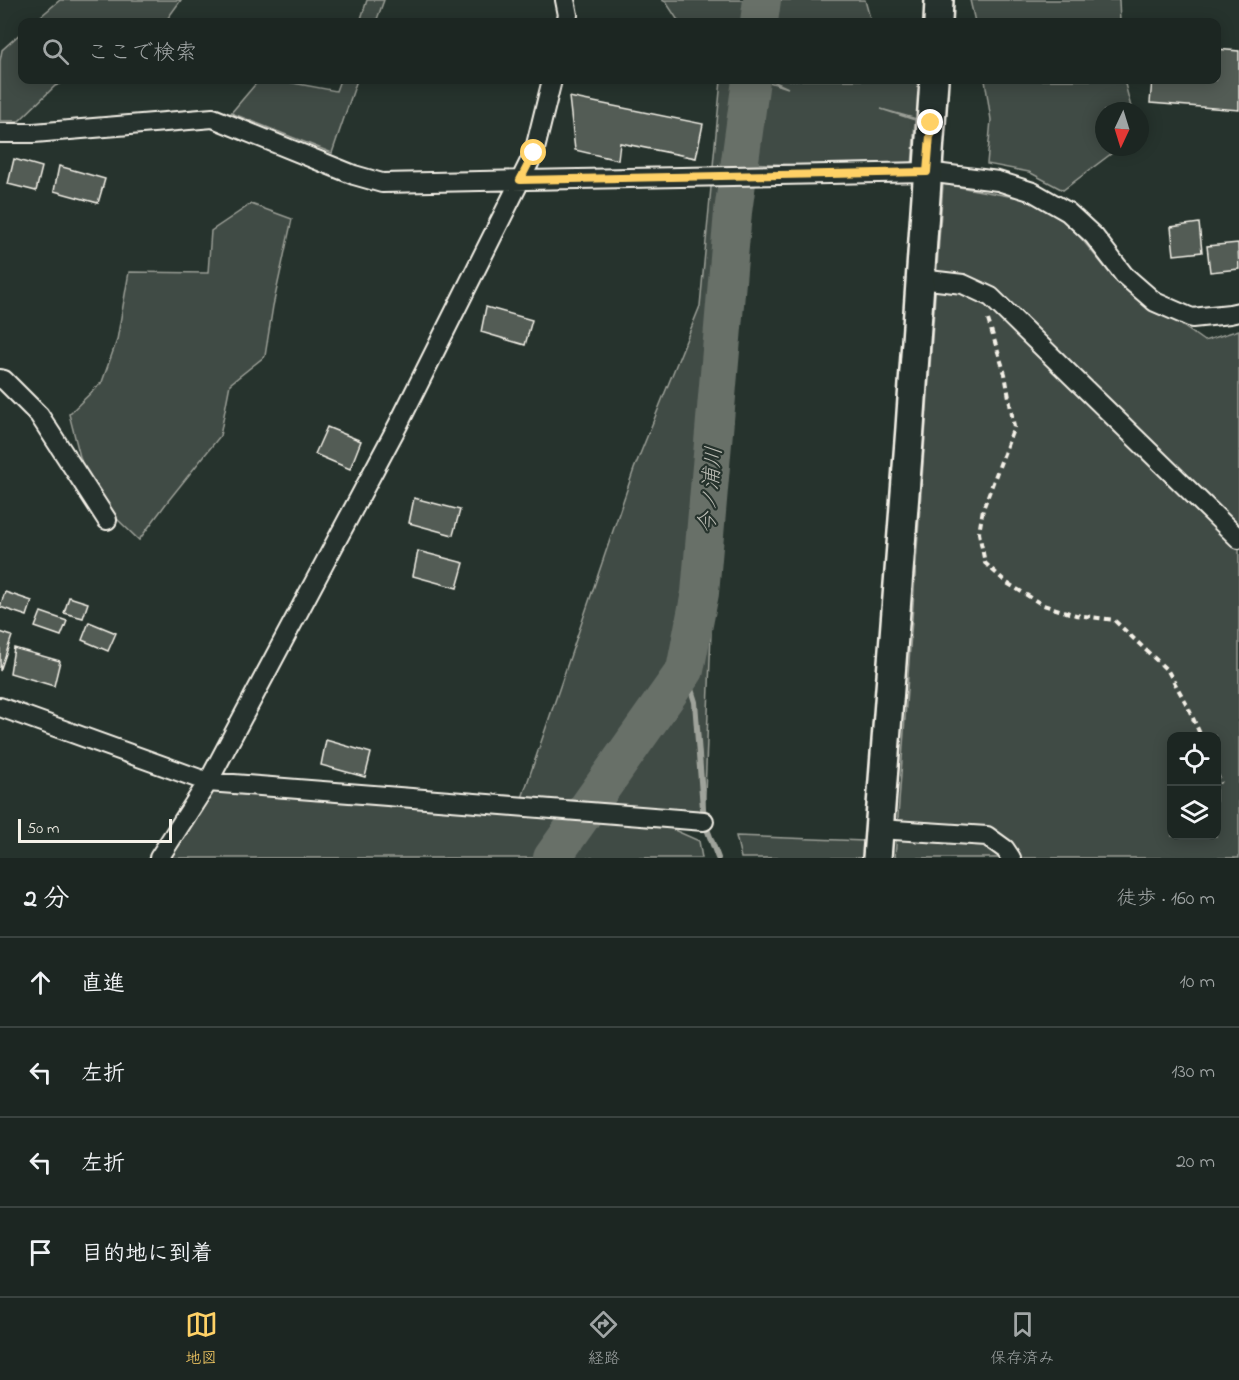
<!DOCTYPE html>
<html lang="ja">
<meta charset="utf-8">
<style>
body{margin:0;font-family:"Indie Flower","Klee One",sans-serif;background:#29322f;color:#f1f3f6}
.controls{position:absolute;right:18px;bottom:18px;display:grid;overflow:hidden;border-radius:12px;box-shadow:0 3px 15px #0003}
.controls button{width:54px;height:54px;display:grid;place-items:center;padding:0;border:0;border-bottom:2px solid #3a4340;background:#1c2622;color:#f1f3f6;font:30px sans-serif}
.compass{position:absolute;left:1095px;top:102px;width:54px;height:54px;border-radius:50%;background:#1c2622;box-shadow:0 3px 15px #0003;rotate:184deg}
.scale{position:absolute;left:18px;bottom:15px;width:154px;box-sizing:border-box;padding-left:6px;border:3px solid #f4f1e8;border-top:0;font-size:16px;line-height:21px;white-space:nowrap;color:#f4f1e8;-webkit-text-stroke:4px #26332d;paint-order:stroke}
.stop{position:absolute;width:18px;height:18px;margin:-14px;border:4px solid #ffd166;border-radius:50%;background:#fff}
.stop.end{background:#ffd166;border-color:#fff;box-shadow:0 2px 6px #0008}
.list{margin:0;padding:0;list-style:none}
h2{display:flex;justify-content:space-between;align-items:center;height:78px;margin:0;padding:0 24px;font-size:26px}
h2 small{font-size:20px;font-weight:400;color:#a0a5a5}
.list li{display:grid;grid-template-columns:39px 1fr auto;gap:18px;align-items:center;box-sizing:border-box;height:90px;padding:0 24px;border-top:2px solid #3a4340}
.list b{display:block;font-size:22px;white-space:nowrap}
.list em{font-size:20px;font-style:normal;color:#a0a5a5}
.icon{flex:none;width:33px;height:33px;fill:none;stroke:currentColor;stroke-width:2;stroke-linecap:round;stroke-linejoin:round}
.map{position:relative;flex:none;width:1239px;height:858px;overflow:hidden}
.search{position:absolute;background:#1c2622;box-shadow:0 3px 15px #0003;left:18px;right:18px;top:18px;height:66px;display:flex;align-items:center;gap:15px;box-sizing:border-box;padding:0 21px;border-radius:12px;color:#a0a5a5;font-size:22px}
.sheet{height:438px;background:#1c2622}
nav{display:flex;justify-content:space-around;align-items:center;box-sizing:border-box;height:84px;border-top:2px solid #3a4340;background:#1c2622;font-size:16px;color:#a0a5a5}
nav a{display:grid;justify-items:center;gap:3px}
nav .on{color:#ffd166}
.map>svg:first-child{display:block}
</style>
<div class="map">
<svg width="1239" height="858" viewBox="0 0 1239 858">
<rect width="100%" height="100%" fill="#26332d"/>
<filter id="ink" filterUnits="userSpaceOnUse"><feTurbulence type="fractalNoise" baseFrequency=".0167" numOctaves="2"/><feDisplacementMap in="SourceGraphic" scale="12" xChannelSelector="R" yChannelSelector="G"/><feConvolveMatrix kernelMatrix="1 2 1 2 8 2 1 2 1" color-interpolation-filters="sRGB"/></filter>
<g filter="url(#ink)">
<path fill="#414b45" stroke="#9a9e96" stroke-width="1.5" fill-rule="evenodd" d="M 60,0 L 181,0 L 165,22 L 34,22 Z
M 367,0 L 384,0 L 376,22 L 360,22 Z
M 662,0 L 865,0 L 871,22 L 679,22 L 666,2 Z
M 970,0 L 1119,0 L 1120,22 L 975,22 Z
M 22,32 L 22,80 L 70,80 L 55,86 L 19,121 L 0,121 L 0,61 L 2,50 Z
M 259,80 L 277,80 L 336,91 L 340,80 L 357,80 L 332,153 L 231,113 Z
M 721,80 L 763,80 L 788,88 L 771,80 L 923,80 L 931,123 L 881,109 L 915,120 L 912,168 L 740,163 L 727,431 L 712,605 L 704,821 L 645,817 L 699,841 L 702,858 L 159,858 L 208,782 L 519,807 L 634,469 L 700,306 Z
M 985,80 L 1124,80 L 1132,111 L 1104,111 L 1104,147 L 1120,147 L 1063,190 L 1029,172 L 987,164 L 991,120 Z
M 943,184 L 1053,204 L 1112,276 L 1204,341 L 1239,330 L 1239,858 L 895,858 ZM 1172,736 L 1216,736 L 1216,836 L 1172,836 Z
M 251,204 L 292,219 L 273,306 L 265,356 L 230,384 L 220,436 L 168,501 L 139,540 L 89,492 L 69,414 L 102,382 L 117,340 L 129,272 L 208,273 L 211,231 Z
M 736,836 L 864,841 L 863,858 L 741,858 Z"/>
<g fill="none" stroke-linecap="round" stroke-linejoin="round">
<path stroke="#9fa39b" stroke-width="6" d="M 685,670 L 695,702 L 704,821 L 718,858"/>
<path stroke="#676f68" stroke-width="38" d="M 759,22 L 762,0
M 552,858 L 685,670 L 700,593 L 733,212 L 751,80"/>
</g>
<path fill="#525c55" stroke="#f4f1e8" stroke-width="1.5" d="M 1216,49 L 1239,51 L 1239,110 L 1150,103 L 1152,80 L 1216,80 Z
M 569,97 L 703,124 L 696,158 L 620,143 L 618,160 L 575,150 Z
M 14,159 L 42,167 L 36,191 L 8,184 Z
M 59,166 L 105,179 L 98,203 L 54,191 Z
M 1199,223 L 1202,252 L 1174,255 L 1171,227 Z
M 1238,243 L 1239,269 L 1210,272 L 1207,246 Z
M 486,307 L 532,320 L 525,345 L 481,332 Z
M 327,427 L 361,441 L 350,469 L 315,454 Z
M 414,498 L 460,510 L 453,535 L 409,523 Z
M 418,551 L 464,563 L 457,588 L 413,576 Z
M 5,592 L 32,601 L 27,616 L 0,607 Z
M 69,597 L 88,603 L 83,618 L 64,613 Z
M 41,612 L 67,621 L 61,636 L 35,627 Z
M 89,622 L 116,633 L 108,651 L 82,640 Z
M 0,632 L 12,636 L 0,671 Z
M 14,648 L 60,661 L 54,686 L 10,673 Z
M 326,740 L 371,753 L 365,777 L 321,765 Z"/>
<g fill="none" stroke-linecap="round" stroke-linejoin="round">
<g stroke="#f4f1e8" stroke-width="22">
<path id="street" d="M 565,0 L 568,15 L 566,22
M 0,133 L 34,133 L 213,118 L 354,175 L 382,183 L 927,172 L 998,181 L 1033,192 L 1068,212 L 1094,236 L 1124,275 L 1155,302 L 1192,318 L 1230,314 L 1239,312
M 920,279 L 963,284 L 991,297 L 1239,539
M 0,379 L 4,380 L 39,415 L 107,520
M 0,707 L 208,782 L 704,821
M 879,829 L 987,836 L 1005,849 L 1011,858
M 159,858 L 208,782 L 398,425 L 534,153 L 552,80"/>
</g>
<g stroke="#f4f1e8" stroke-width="32">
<path id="secondary" d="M 938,22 L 939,0
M 877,858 L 910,428 L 934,80"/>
</g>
<path stroke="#f4f1e8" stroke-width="4" stroke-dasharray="6 4.5" stroke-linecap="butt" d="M 988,320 L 1005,374 L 1014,427 L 983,509 L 979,533 L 985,563 L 1007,583 L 1043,605 L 1076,615 L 1114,620 L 1168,671 L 1187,705 L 1201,736
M 1216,773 L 1221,783"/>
<use href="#street" stroke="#26332d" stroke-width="18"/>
<use href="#secondary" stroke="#26332d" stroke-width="27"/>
</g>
</g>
<g fill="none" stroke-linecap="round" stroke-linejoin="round" filter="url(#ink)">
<path stroke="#ffd166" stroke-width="8" d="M 534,153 L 520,180 L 927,172 L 931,123"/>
</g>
<g text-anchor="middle" stroke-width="4.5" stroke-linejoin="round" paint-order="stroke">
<g font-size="22" font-style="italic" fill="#bcbdb5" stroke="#26332d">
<text transform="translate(709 490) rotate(-85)" y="8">今ノ浦川</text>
</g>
</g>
</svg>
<div class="controls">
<button><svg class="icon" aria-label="locate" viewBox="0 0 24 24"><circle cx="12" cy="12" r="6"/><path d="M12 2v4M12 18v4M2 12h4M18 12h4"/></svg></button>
<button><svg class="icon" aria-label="layers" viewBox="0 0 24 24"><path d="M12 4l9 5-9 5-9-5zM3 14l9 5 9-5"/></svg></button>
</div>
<svg class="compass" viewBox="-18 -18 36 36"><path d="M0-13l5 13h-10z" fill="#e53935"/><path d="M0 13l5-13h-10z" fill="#a0a5a5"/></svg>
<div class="scale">50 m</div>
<div class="stop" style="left:534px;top:153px"></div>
<div class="stop end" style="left:931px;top:123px"></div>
<div class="search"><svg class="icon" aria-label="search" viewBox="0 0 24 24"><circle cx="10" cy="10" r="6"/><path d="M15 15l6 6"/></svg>ここで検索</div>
</div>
<section class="sheet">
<h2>2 分<small>徒歩 · 160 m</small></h2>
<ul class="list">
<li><svg class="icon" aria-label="ahead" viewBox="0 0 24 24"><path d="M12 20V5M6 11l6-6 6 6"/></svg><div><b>直進</b></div><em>10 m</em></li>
<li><svg class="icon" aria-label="left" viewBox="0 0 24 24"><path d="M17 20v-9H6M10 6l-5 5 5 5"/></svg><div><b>左折</b></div><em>130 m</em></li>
<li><svg class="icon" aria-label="left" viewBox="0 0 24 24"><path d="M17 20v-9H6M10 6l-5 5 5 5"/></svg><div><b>左折</b></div><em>20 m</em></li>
<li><svg class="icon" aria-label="arrive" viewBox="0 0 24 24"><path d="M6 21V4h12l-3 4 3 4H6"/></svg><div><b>目的地に到着</b></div></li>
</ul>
</section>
<nav>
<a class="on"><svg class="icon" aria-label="map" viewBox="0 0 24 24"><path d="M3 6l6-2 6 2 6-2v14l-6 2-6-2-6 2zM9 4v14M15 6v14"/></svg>地図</a>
<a><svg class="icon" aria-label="directions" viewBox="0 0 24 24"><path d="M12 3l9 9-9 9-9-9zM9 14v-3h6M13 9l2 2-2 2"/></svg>経路</a>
<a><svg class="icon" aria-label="saved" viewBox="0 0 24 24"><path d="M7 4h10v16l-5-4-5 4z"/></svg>保存済み</a>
</nav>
